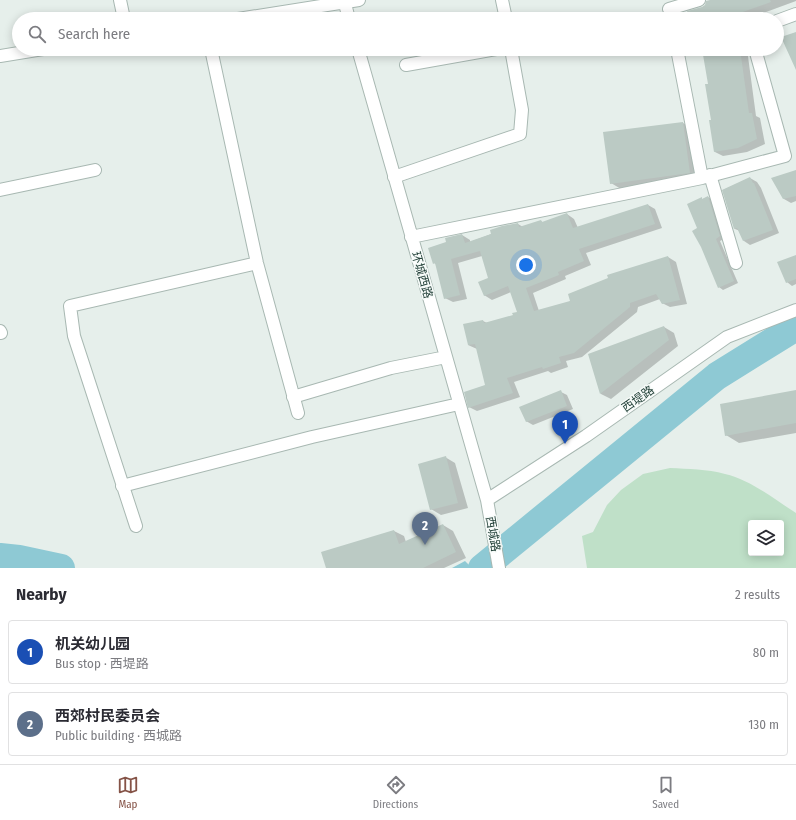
<!DOCTYPE html>
<meta charset="utf-8">
<style>
body{margin:0;font-family:"Fira Sans Condensed","Noto Sans SC",sans-serif;background:#f2f2f3;color:#2b2b33}
.controls{position:absolute;right:12px;bottom:12px;display:grid;overflow:hidden;border-radius:4px;box-shadow:0 2px 10px #0003}
.controls button{width:36px;height:36px;display:grid;place-items:center;padding:0;border:0;border-bottom:1px solid #e1e1e2;background:#fff;color:#2b2b33;font:20px sans-serif}
.you{position:absolute;left:526px;top:265px;width:14px;height:14px;margin:-10px;border:3px solid #fff;border-radius:50%;background:#1a73e8;box-shadow:0 0 0 6px #1a73e833}
.badge{display:grid;place-items:center;width:26px;height:26px;border-radius:50%;background:#855347;color:#fff;font-size:13px;font-weight:700}
.pin{position:absolute;translate:-50% -33px;filter:drop-shadow(0 1px 2px #0008)}
.pin::after{content:'';position:absolute;top:21px;width:14px;height:12px;background:inherit;clip-path:polygon(0 0,100% 0,50% 100%)}
.list{margin:0;padding:0;list-style:none}
h2{display:flex;justify-content:space-between;align-items:center;height:52px;margin:0;padding:0 16px;font-size:17px}
h2 small{font-size:13px;font-weight:400;color:#7c7c81}
.list li{display:grid;grid-template-columns:26px 1fr auto;gap:12px;align-items:center;box-sizing:border-box;height:64px;margin:0 8px 8px;padding:0 8px;border:1px solid #e1e1e2;border-radius:4px}
.list b{display:block;font-size:15px;white-space:nowrap}
.list p{margin:0;font-size:13px;white-space:nowrap;color:#7c7c81}
.list em{font-size:13px;font-style:normal;color:#7c7c81}
.icon{flex:none;width:22px;height:22px;fill:none;stroke:currentColor;stroke-width:2;stroke-linecap:round;stroke-linejoin:round}
.map{position:relative;flex:none;width:796px;height:568px;overflow:hidden}
.search{position:absolute;background:#fff;box-shadow:0 2px 10px #0003;left:12px;right:12px;top:12px;height:44px;display:flex;align-items:center;gap:10px;box-sizing:border-box;padding:0 14px;border-radius:22px;color:#7c7c81;font-size:15px}
.sheet{height:196px;background:#fff}
nav{display:flex;justify-content:space-around;align-items:center;box-sizing:border-box;height:56px;border-top:1px solid #e1e1e2;background:#fff;font-size:11px;color:#7c7c81}
nav a{display:grid;justify-items:center;gap:2px}
nav .on{color:#855347}
.map>svg:first-child{display:block}
</style>
<div class="map">
<svg width="796" height="568" viewBox="0 0 796 568">
<rect width="100%" height="100%" fill="#e6efeb"/>
<path fill="#bfe0c8" fill-rule="evenodd" d="M 670,468 C 688,469 707,469 725,474 C 751,480 774,499 796,513 L 796,568 L 587,568 L 582,536 L 593,532 L 607,505 L 621,490 L 643,474 ZM 751,523 L 781,523 L 781,553 L 751,553 Z"/>
<path fill="#8ec9d4" d="M 465,561 L 472,568 L 452,568 Z"/>
<path fill="#0003" d="M 713,0 L 796,0 L 796,1 L 747,19 L 691,19 L 702,8 Z
M 703,49 L 747,49 L 756,116 L 760,118 L 765,144 L 747,152 L 723,156 L 715,152 L 709,85 Z
M 683,123 L 693,129 L 700,178 L 621,189 L 611,183 L 605,133 Z
M 796,171 L 796,201 L 791,203 L 784,199 L 773,178 Z
M 750,178 L 757,182 L 761,188 L 779,233 L 750,245 L 744,241 L 740,231 L 735,229 L 723,190 Z
M 708,197 L 713,200 L 724,239 L 720,241 L 738,283 L 723,290 L 719,287 L 699,229 L 702,199 L 703,199 Z
M 648,205 L 655,209 L 662,228 L 586,253 L 591,265 L 565,276 L 566,279 L 533,293 L 539,311 L 572,301 L 668,257 L 676,262 L 687,304 L 670,307 L 662,303 L 660,299 L 638,307 L 637,312 L 582,357 L 566,361 L 568,367 L 551,373 L 548,371 L 514,382 L 520,397 L 477,411 L 469,407 L 486,386 L 477,349 L 468,345 L 483,321 L 487,323 L 514,316 L 518,312 L 511,292 L 492,300 L 484,295 L 490,278 L 482,256 L 458,263 L 467,299 L 453,302 L 445,298 L 437,265 L 434,263 L 447,243 L 462,235 L 470,240 L 470,242 L 518,224 L 523,227 L 541,221 L 544,223 L 567,214 L 574,219 L 578,228 Z
M 796,256 L 796,284 L 792,286 L 787,282 Z
M 664,327 L 674,333 L 678,346 L 611,399 L 601,394 L 590,355 Z
M 796,391 L 796,433 L 739,443 L 726,435 Z
M 561,392 L 567,395 L 573,409 L 533,425 L 526,421 Z
M 445,457 L 455,463 L 468,508 L 441,515 L 431,509 Z
M 443,525 L 453,531 L 466,558 L 444,568 L 327,568 L 394,531 L 404,536 L 406,542 Z"/>
<g fill="none" stroke-linecap="round" stroke-linejoin="round">
<path stroke="#8ec9d4" stroke-width="28" d="M 0,557 L 19,559 L 61,568
M 482,568 L 717,376 L 796,327"/>
</g>
<path fill="#bbcac4" d="M 710,0 L 770,0 L 771,2 L 723,19 L 690,19 L 687,11 L 702,7 L 705,5 L 706,1 Z
M 796,32 L 796,70 L 781,37 Z
M 702,49 L 740,49 L 749,113 L 752,113 L 757,139 L 738,148 L 714,152 L 709,120 L 711,120 L 705,84 L 708,84 Z
M 683,122 L 690,173 L 610,184 L 603,132 Z
M 796,170 L 796,196 L 783,199 L 771,178 Z
M 750,177 L 753,183 L 754,183 L 773,230 L 743,241 L 737,228 L 734,229 L 722,190 Z
M 708,196 L 720,236 L 716,239 L 734,281 L 718,288 L 701,247 L 692,231 L 697,228 L 687,204 L 702,197 L 702,199 Z
M 648,204 L 655,224 L 579,249 L 584,261 L 558,272 L 559,275 L 526,288 L 534,311 L 570,301 L 568,294 L 608,278 L 607,275 L 668,256 L 680,300 L 662,304 L 656,294 L 630,303 L 630,307 L 574,353 L 559,357 L 561,363 L 543,369 L 542,367 L 507,378 L 513,393 L 468,408 L 464,392 L 485,385 L 475,344 L 468,345 L 463,324 L 483,320 L 484,323 L 513,315 L 512,313 L 517,312 L 508,286 L 484,296 L 478,282 L 488,278 L 480,251 L 451,259 L 460,295 L 444,299 L 435,263 L 433,264 L 428,248 L 446,242 L 445,238 L 462,234 L 465,243 L 491,234 L 490,230 L 502,226 L 518,223 L 519,227 L 541,220 L 542,222 L 567,213 L 573,228 Z
M 796,255 L 796,279 L 786,283 L 777,262 Z
M 664,326 L 669,340 L 600,394 L 588,354 Z
M 561,390 L 567,406 L 526,422 L 519,407 Z
M 796,390 L 796,423 L 725,436 L 720,404 Z
M 446,456 L 458,503 L 430,510 L 418,464 Z
M 443,524 L 456,552 L 423,568 L 326,568 L 321,552 L 394,530 L 399,544 Z"/>
<g fill="none" stroke-linecap="round" stroke-linejoin="round">
<g stroke="#a8b8b2" stroke-width="14">
<path id="minor" d="M 120,0 L 124,19
M 344,0 L 349,19
M 502,0 L 506,19
M 669,9 L 699,0
M 238,19 L 359,0
M 777,21 L 796,14
M 211,49 L 257,263 L 298,413
M 358,49 L 487,500 L 499,568
M 677,49 L 702,178
M 0,56 L 43,49
M 406,65 L 496,49
M 710,175 L 736,263
M 394,177 L 520,134 L 522,110 L 511,49
M 0,190 L 95,170
M 411,237 L 702,178 L 785,156 L 755,49
M 0,331 L 1,333
M 293,397 L 391,368 L 446,357
M 122,486 L 312,437 L 459,404
M 487,500 L 586,436 L 727,337 L 796,310
M 136,526 L 74,336 L 70,306 L 257,263"/>
</g>
<use href="#minor" stroke="#fff" stroke-width="12"/>
</g>
<g text-anchor="middle" stroke-width="3" stroke-linejoin="round" paint-order="stroke">
<g font-size="12" fill="#24423a" stroke="#f7fbf9">
<text transform="translate(422 275) rotate(74)" y="4">环城西路</text>
<text transform="translate(638 399) rotate(-35)" y="4">西堤路</text>
<text transform="translate(493 534) rotate(80)" y="4">西城路</text>
</g>
</g>
</svg>
<div class="controls">
<button><svg class="icon" aria-label="layers" viewBox="0 0 24 24"><path d="M12 4l9 5-9 5-9-5zM3 14l9 5 9-5"/></svg></button>
</div>
<div class="you"></div>
<div class="pin badge" style="left:565px;top:444px;background:#1a4fb4">1</div>
<div class="pin badge" style="left:425px;top:545px;background:#5c6f8a">2</div>
<div class="search"><svg class="icon" aria-label="search" viewBox="0 0 24 24"><circle cx="10" cy="10" r="6"/><path d="M15 15l6 6"/></svg>Search here</div>
</div>
<section class="sheet">
<h2>Nearby<small>2 results</small></h2>
<ul class="list">
<li><span class="badge" style="background:#1a4fb4">1</span><div><b>机关幼儿园</b><p>Bus stop · 西堤路</p></div><em>80 m</em></li>
<li><span class="badge" style="background:#5c6f8a">2</span><div><b>西郊村民委员会</b><p>Public building · 西城路</p></div><em>130 m</em></li>
</ul>
</section>
<nav>
<a class="on"><svg class="icon" aria-label="map" viewBox="0 0 24 24"><path d="M3 6l6-2 6 2 6-2v14l-6 2-6-2-6 2zM9 4v14M15 6v14"/></svg>Map</a>
<a><svg class="icon" aria-label="directions" viewBox="0 0 24 24"><path d="M12 3l9 9-9 9-9-9zM9 14v-3h6M13 9l2 2-2 2"/></svg>Directions</a>
<a><svg class="icon" aria-label="saved" viewBox="0 0 24 24"><path d="M7 4h10v16l-5-4-5 4z"/></svg>Saved</a>
</nav>
